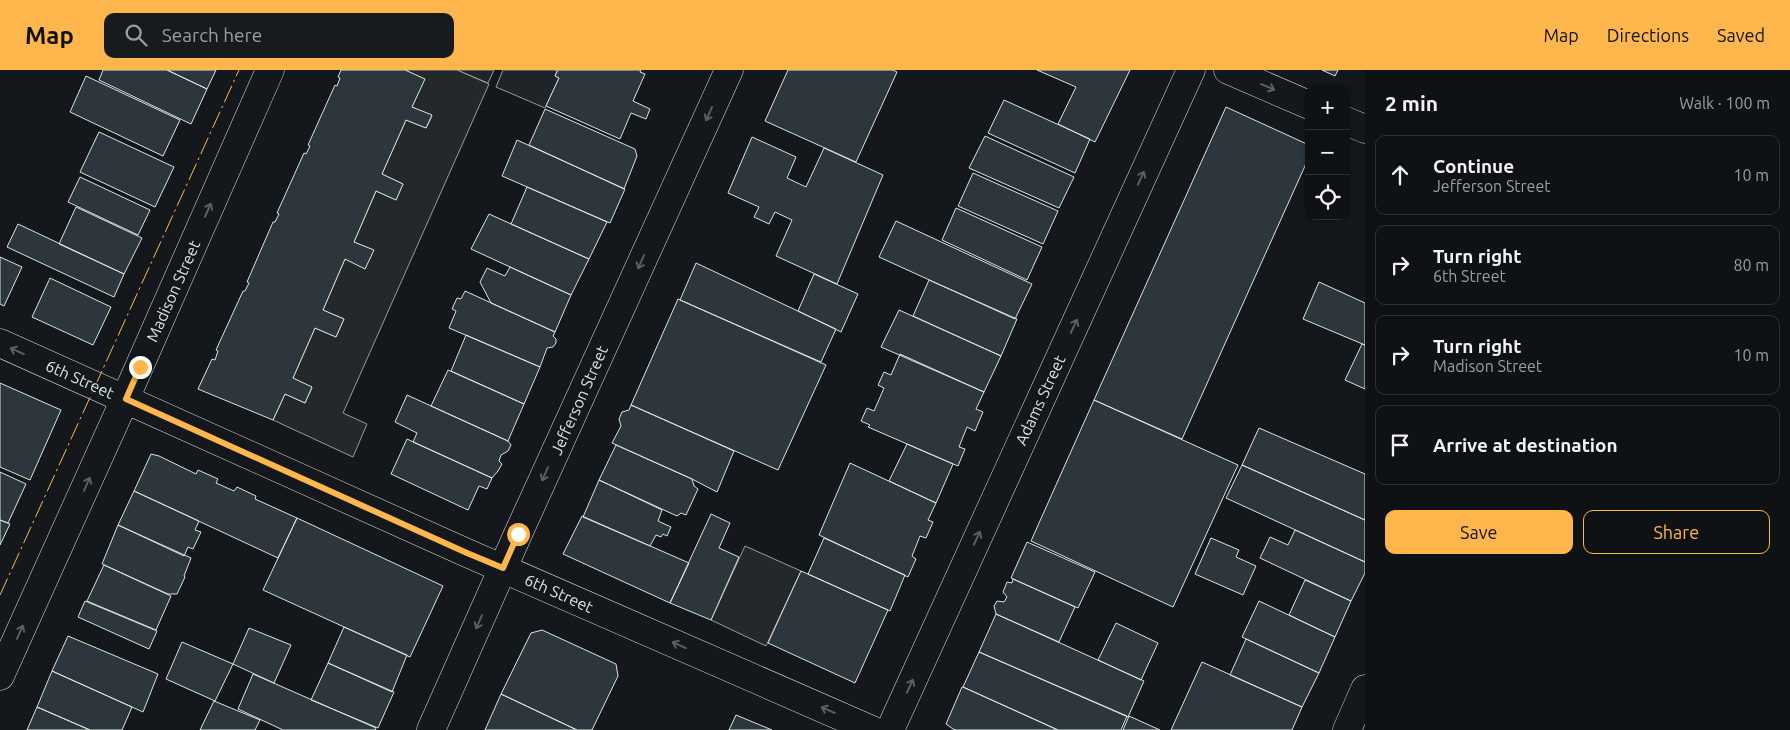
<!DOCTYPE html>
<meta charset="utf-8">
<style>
body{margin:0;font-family:Ubuntu,sans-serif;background:#181b1e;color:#f1f3f6}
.controls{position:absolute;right:15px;top:15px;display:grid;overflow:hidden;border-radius:10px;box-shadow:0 1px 4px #0004}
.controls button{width:45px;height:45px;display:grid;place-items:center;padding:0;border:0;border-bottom:1px solid #2f3234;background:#0f1215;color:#f1f3f6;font:25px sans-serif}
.stop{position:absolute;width:15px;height:15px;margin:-11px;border:4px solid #ffb74d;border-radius:50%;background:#fff}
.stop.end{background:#ffb74d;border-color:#fff;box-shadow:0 1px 5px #0008}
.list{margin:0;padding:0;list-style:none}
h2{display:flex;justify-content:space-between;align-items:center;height:65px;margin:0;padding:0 20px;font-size:21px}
h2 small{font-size:16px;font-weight:400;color:#9b9ea0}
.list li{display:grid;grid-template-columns:32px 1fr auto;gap:15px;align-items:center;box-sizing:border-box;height:80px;margin:0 10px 10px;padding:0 10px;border:1px solid #2f3234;border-radius:10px}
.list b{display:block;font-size:19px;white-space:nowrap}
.list p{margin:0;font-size:16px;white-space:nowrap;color:#9b9ea0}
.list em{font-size:16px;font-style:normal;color:#9b9ea0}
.actions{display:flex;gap:10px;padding:15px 20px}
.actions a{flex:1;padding:11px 0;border:1px solid #ffb74d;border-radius:10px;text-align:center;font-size:18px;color:#ffb74d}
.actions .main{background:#ffb74d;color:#111}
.icon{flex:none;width:28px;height:28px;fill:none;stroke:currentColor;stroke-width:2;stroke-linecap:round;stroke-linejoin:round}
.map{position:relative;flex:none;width:1365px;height:660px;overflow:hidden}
header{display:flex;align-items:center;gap:30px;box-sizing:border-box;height:70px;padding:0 25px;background:#ffb74d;color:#111}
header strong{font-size:24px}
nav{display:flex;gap:28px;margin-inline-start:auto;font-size:18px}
.search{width:350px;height:45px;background:#181b1e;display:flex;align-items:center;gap:12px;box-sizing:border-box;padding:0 18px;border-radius:10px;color:#9b9ea0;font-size:19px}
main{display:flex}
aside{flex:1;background:#0f1215}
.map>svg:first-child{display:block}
</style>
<header>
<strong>Map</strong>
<div class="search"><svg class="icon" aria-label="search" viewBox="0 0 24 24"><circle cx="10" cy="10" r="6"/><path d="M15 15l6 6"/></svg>Search here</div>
<nav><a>Map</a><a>Directions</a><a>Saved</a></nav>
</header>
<main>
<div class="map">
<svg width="1365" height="660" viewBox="0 0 1365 660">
<rect width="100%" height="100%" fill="#14181c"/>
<path fill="#202428" stroke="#939e99" d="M 457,0 L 494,0 L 488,13 Z
M 503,0 L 554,0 L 557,1 L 555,6 L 559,8 L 545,38 L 496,17 Z"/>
<path fill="#24282b" stroke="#939e99" d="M 405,0 L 457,0 L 489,14 L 343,343 L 367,354 L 353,387 L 273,350 L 285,324 L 305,333 L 312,318 L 293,308 L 315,258 L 336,267 L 344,249 L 323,240 L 345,189 L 365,198 L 373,180 L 354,172 L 376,121 L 396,130 L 403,114 L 382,104 L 406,50 L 426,58 L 432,46 L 412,37 L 424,9 Z
M 745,476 L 801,501 L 766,576 L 711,550 Z"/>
<path fill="#2c363c" stroke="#d8e6dc" d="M 103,0 L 167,0 L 207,19 L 191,54 L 99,10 Z
M 167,0 L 216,0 L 207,19 Z
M 341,0 L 405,0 L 425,9 L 412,37 L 432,45 L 426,58 L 406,50 L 382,104 L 403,114 L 396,130 L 376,121 L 354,172 L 374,180 L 365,199 L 345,189 L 323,240 L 344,249 L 336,267 L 315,258 L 293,308 L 312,317 L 305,333 L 285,324 L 273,350 L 198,319 L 212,289 L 215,290 L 218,281 L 216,280 L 243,221 L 245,221 L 249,213 L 247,212 L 273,152 L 275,152 L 279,144 L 277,143 L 304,83 L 306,84 L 310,76 L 308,75 L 335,15 L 337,16 L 340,8 L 338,7 Z
M 558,0 L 641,0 L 640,2 L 645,4 L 633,31 L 650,39 L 646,49 L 631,43 L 620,69 L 546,36 L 559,8 L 555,6 Z
M 788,0 L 893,0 L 897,2 L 856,92 L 765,51 Z
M 1037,0 L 1130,0 L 1095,72 L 1058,54 L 1076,17 Z
M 1322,0 L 1338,0 L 1335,6 Z
M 86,6 L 180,50 L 163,86 L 70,42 Z
M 1004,30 L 1090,69 L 1075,103 L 988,63 Z
M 1226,37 L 1309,75 L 1309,87 L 1182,369 L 1094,330 Z
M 545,39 L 635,79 L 637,86 L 624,119 L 529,75 Z
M 99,62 L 174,97 L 155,137 L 80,102 Z
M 985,66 L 1074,107 L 1059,138 L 969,98 Z
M 752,67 L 796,87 L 787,108 L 806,117 L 824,78 L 883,105 L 837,214 L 776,186 L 792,150 L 775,142 L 769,154 L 754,147 L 759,137 L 728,123 Z
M 517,70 L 625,119 L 610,153 L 502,106 Z
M 973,103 L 1058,141 L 1043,174 L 958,136 Z
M 80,107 L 150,140 L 138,165 L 68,132 Z
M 527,117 L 607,152 L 589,189 L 511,154 Z
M 76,137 L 142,168 L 124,204 L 59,174 Z
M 956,138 L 1042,177 L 1027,210 L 942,170 Z
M 489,144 L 589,189 L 571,225 L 471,179 Z
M 896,151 L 1032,214 L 1015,249 L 879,187 Z
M 18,154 L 124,204 L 114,227 L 7,177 Z
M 0,187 L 22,197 L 4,236 L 0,234 Z
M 696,193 L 836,259 L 821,292 L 680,230 Z
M 510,197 L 571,225 L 555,262 L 491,233 L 480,212 L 487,198 L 505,206 Z
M 814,204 L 858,224 L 841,262 L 798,241 Z
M 50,208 L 111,237 L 93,275 L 32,247 Z
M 929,210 L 1017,249 L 1001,286 L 913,246 Z
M 1319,212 L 1365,233 L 1365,275 L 1303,249 Z
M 465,221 L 555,262 L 553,266 L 556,269 L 556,273 L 553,277 L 547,278 L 540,297 L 449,258 L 456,241 L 452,239 L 457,228 L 461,229 Z
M 678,229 L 826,295 L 778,400 L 631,335 Z
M 899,240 L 1001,286 L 984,322 L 881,277 Z
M 466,265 L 540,297 L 524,334 L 451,301 Z
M 1362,274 L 1365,275 L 1365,319 L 1345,310 Z
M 900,284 L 984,322 L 976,339 L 983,342 L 975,361 L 967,357 L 959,377 L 965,379 L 958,396 L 868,357 L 870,355 L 861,351 L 867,338 L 874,341 L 884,318 L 878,315 L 884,302 L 891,305 Z
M 448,300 L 524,334 L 508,371 L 431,336 Z
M 0,313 L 61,340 L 30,410 L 0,397 Z
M 407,325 L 508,371 L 511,375 L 508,381 L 501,385 L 499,391 L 502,394 L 498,401 L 492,408 L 413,372 L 417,363 L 395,352 Z
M 1094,330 L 1238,395 L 1173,537 L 1031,471 Z
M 631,335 L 734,381 L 717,422 L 692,409 L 612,373 L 621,356 L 619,349 L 622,342 L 629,340 Z
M 1259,358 L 1365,404 L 1365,450 L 1242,395 Z
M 407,369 L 492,408 L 487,419 L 479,416 L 468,440 L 391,404 Z
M 907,374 L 953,394 L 936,433 L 889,411 Z
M 616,375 L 692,409 L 694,416 L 698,419 L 686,445 L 681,443 L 677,446 L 599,410 Z
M 151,384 L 159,386 L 196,404 L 198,400 L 218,409 L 216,413 L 234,421 L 237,417 L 256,426 L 255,429 L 297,448 L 278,488 L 134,421 Z
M 850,393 L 936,433 L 928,450 L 933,452 L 926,468 L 920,466 L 912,486 L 916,489 L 908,507 L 819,465 Z
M 1242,395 L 1365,450 L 1365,492 L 1226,428 Z
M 0,402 L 26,414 L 8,453 L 0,450 Z
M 599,410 L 662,440 L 658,451 L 671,457 L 667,466 L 663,464 L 661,467 L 656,465 L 650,476 L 583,447 Z
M 134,421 L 199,451 L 195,460 L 201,462 L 193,479 L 188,477 L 184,486 L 118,455 Z
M 711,444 L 730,453 L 719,478 L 739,487 L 711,550 L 670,533 Z
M 582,446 L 689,493 L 670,533 L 563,484 Z
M 297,448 L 443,516 L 410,587 L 263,520 Z
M 0,450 L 10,454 L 0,475 Z
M 118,455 L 191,488 L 184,506 L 185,507 L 177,524 L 168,524 L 102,494 Z
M 1295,460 L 1365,492 L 1365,503 L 1351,531 L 1260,488 L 1270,467 L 1288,475 Z
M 824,468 L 905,505 L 890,541 L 808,504 Z
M 1211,468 L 1239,480 L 1236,487 L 1256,496 L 1243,525 L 1195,504 Z
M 1027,472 L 1095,502 L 1078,538 L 1011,508 Z
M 104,495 L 171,526 L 156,560 L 87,531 Z
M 801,501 L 888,540 L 855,613 L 768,573 Z
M 1013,509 L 1075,537 L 1059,572 L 996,544 L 994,536 L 997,531 L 1004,532 L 1007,527 L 1003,522 L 1007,512 L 1012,513 Z
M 1305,510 L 1351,531 L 1335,567 L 1289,545 Z
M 85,531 L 157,561 L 149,579 L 78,547 Z
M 1259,531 L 1335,567 L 1319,603 L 1242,567 Z
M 996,544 L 1144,611 L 1128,647 L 979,582 Z
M 1116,553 L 1158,573 L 1141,610 L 1098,590 Z
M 344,557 L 407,585 L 392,622 L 328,593 Z
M 249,558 L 291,575 L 274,613 L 233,594 Z
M 542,560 L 616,594 L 618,606 L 592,660 L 577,660 L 501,624 L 531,563 Z
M 68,566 L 158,604 L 143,642 L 52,601 Z
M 1246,569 L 1319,603 L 1302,637 L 1230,605 Z
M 182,572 L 233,594 L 215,631 L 166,609 Z
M 979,582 L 1127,646 L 1121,660 L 1058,660 L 963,617 Z
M 1202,592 L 1302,637 L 1292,660 L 1171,660 Z
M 328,593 L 394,622 L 378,658 L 311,630 Z
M 52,601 L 132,637 L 122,660 L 90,660 L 37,637 Z
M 253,604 L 376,658 L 375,660 L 283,660 L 238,639 Z
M 962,617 L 963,617 L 1058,660 L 956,660 L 953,659 L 946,654 Z
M 501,624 L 577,660 L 485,660 Z
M 214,631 L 260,650 L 255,660 L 200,660 Z
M 37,637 L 90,660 L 27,660 Z
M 736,645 L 772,660 L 729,660 Z
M 1129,646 L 1160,660 L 1123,660 Z"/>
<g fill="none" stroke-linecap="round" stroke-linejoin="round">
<g stroke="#d8e6dc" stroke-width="29">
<path id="street" d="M 1228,0 L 1309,35
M 1346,51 L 1365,59
M 0,273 L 467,483 L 872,660
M 890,660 L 1191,0
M 1347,660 L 1365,619"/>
</g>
<g stroke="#d8e6dc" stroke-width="29">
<path id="secondary" d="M 0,606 L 125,329 L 270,0
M 431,660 L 518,464 L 729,0"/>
</g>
<use href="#street" stroke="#14181c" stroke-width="28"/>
<use href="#secondary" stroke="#14181c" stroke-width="28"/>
<path stroke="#ffb74d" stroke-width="1" stroke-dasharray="18 4 2.5 4" stroke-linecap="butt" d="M 0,525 L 239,0"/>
</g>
<defs><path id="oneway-shaft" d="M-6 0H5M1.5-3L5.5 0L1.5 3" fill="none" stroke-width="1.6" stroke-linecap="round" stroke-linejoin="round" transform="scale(1.25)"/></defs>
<g stroke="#59605f">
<use href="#oneway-shaft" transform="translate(1268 17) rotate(23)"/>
<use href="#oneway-shaft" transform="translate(709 44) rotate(114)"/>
<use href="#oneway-shaft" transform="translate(1141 108) rotate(-65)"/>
<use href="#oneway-shaft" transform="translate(208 140) rotate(-66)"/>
<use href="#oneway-shaft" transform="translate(641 192) rotate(114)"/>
<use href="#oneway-shaft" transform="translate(1074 256) rotate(-65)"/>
<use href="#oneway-shaft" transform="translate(17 281) rotate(-156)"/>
<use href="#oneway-shaft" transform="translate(545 404) rotate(114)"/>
<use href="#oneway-shaft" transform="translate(87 414) rotate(-66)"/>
<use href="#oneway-shaft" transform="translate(977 468) rotate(-65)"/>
<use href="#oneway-shaft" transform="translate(479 552) rotate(114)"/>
<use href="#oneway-shaft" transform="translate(20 562) rotate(-66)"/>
<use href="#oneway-shaft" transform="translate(679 575) rotate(-156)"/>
<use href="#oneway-shaft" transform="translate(910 616) rotate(-65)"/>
<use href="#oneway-shaft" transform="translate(828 640) rotate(-156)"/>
</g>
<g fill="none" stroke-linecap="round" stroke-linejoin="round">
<path stroke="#ffb74d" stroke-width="6" d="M 140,297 L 126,329 L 467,483 L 503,498 L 518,464"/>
</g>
<g text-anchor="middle" stroke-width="4" stroke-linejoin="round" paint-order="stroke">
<g font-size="16" fill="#d8e6dc" stroke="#14181c">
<text transform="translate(173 221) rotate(-66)" y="6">Madison Street</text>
<text transform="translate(80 309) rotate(24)" y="6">6th Street</text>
<text transform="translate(579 330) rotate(-66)" y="6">Jefferson Street</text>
<text transform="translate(1040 330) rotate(-65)" y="6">Adams Street</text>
<text transform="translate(559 523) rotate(24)" y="6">6th Street</text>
</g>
</g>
</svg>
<div class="controls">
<button>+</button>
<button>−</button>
<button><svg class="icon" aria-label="locate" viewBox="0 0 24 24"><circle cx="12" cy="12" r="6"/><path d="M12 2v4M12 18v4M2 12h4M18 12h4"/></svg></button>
</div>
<div class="stop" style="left:518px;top:464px"></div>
<div class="stop end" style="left:140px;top:297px"></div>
</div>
<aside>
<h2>2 min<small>Walk · 100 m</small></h2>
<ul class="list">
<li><svg class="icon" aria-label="ahead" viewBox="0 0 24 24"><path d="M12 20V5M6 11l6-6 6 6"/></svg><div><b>Continue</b><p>Jefferson Street</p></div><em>10 m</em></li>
<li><svg class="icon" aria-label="right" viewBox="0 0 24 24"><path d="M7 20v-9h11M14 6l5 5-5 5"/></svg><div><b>Turn right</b><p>6th Street</p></div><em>80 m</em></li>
<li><svg class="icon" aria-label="right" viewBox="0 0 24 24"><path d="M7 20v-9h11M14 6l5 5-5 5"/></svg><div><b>Turn right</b><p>Madison Street</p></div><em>10 m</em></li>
<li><svg class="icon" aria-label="arrive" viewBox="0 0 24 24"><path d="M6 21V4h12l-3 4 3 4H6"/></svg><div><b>Arrive at destination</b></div></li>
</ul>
<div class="actions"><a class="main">Save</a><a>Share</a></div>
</aside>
</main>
